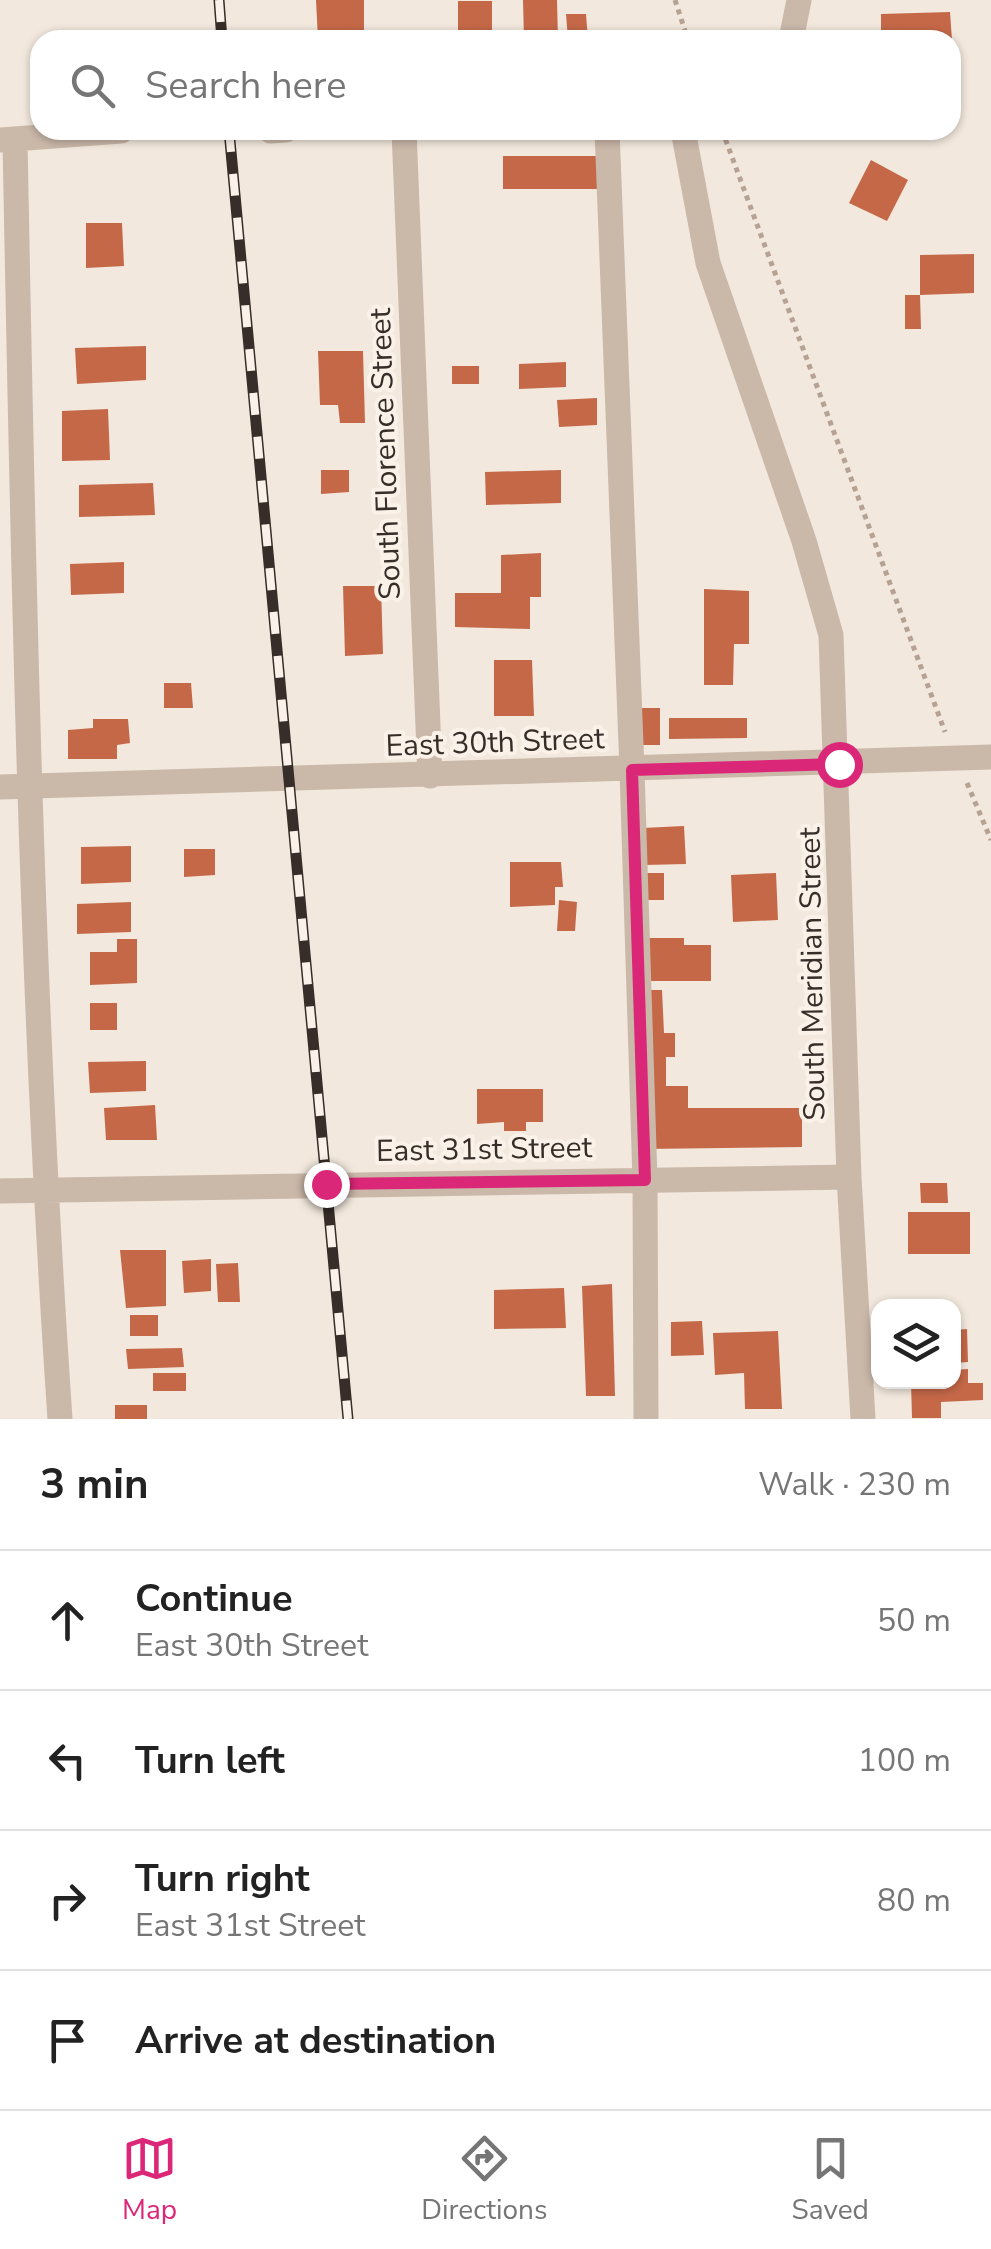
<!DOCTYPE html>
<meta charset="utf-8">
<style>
body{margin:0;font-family:"Nunito Sans",sans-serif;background:#f2f2f2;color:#222}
.controls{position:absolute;right:30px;bottom:30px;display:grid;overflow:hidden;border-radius:20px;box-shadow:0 2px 8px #0004}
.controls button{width:90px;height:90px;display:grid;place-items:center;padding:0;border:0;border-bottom:2px solid #e0e0e0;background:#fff;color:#222;font:50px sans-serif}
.stop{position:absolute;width:30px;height:30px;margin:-22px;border:8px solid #db2777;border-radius:50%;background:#fff}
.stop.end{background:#db2777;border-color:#fff;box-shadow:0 2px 10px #0008}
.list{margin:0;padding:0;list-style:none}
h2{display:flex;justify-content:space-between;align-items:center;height:130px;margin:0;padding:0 40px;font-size:42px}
h2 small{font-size:32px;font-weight:400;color:#767676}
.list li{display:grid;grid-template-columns:65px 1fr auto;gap:30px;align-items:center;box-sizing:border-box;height:140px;padding:0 40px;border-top:2px solid #e0e0e0}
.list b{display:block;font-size:38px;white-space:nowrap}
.list p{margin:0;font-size:32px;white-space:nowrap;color:#767676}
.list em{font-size:32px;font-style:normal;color:#767676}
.icon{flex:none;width:55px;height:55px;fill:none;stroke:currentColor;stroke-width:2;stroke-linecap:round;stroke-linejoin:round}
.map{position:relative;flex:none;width:991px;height:1419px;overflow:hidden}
.search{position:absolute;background:#fff;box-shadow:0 2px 8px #0004;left:30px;right:30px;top:30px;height:110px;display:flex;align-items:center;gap:25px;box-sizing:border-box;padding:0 35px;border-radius:30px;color:#767676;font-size:38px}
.sheet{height:690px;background:#fff}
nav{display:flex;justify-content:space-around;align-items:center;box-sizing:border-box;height:140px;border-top:2px solid #e0e0e0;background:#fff;font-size:28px;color:#767676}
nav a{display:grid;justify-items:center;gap:5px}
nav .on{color:#db2777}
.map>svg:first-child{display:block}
</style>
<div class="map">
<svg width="991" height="1419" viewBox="0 0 991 1419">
<rect width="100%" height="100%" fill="#f2e8dd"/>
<path fill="#c56848" d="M 316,0 L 364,0 L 364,40 L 318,40 Z
M 523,0 L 557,0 L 558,40 L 524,40 Z
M 458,1 L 492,1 L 492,40 L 458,40 Z
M 950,12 L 952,40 L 881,40 L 881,14 Z
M 566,14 L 586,14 L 588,40 L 568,40 Z
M 503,156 L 599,156 L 600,189 L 503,189 Z
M 871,160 L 908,180 L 887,221 L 849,203 Z
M 86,223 L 122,223 L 124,266 L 86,268 Z
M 974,254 L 974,293 L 920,295 L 921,329 L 905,329 L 905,295 L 920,295 L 920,255 Z
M 146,346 L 146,380 L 77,384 L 75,348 Z
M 318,351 L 363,351 L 365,423 L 340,423 L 338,405 L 320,405 Z
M 566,362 L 566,387 L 519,389 L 519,364 Z
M 452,366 L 479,366 L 479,384 L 452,384 Z
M 597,398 L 597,425 L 559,427 L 557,400 Z
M 108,409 L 110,460 L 62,461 L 62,411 Z
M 321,470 L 349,470 L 349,492 L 321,494 Z
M 561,470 L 561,503 L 486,505 L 485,472 Z
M 153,483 L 155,515 L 79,517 L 79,485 Z
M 541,553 L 541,597 L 530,597 L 530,629 L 455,627 L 455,593 L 501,593 L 501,555 Z
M 124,562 L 124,593 L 71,595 L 70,564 Z
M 343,586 L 381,586 L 383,654 L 345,656 Z
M 704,589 L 749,591 L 749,644 L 734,644 L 733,685 L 704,685 Z
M 494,660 L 532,660 L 534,716 L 494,716 Z
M 164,683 L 191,683 L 193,708 L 164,708 Z
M 640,708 L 660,708 L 660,745 L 640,745 Z
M 669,718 L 747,718 L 747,738 L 669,739 Z
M 93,719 L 128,719 L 130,743 L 117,745 L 117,759 L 68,759 L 68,730 L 93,728 Z
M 684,826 L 686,864 L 644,865 L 642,828 Z
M 131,846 L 131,882 L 81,884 L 81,847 Z
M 184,849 L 215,849 L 215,875 L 184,877 Z
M 510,862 L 561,862 L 563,887 L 555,887 L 555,905 L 510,907 Z
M 639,873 L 664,873 L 664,900 L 639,900 Z
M 776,873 L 778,920 L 733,922 L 731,875 Z
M 559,900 L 577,902 L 575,931 L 557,931 Z
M 131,902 L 131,932 L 77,934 L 77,904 Z
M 640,938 L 684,938 L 684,945 L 711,945 L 711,981 L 640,981 Z
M 117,939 L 137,939 L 137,983 L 90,985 L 90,952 L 117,952 Z
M 642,990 L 662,990 L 664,1033 L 675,1033 L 675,1057 L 666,1057 L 666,1086 L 688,1086 L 688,1108 L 802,1108 L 802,1147 L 644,1149 Z
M 90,1003 L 117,1003 L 117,1030 L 90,1030 Z
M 146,1061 L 146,1091 L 90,1093 L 88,1062 Z
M 477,1089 L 543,1089 L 543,1122 L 526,1122 L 526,1131 L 504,1131 L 504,1122 L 477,1124 Z
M 155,1105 L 157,1140 L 106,1140 L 104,1108 Z
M 920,1183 L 947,1183 L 948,1203 L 921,1203 Z
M 908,1212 L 970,1212 L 970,1254 L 908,1254 Z
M 120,1250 L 166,1250 L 166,1306 L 126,1308 Z
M 211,1259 L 211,1291 L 184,1293 L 182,1261 Z
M 238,1263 L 240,1302 L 218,1302 L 216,1264 Z
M 612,1284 L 615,1396 L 586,1396 L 582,1286 Z
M 564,1288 L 566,1328 L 494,1329 L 494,1290 Z
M 130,1315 L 158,1315 L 158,1336 L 130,1336 Z
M 702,1321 L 704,1355 L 671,1356 L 671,1322 Z
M 967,1329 L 968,1362 L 954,1363 L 954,1330 Z
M 778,1331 L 782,1409 L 745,1409 L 744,1373 L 715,1375 L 713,1333 Z
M 182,1348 L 184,1367 L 128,1369 L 126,1349 Z
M 968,1369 L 968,1383 L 983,1383 L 983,1400 L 941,1402 L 941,1418 L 912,1418 L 911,1382 L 954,1382 L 954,1370 Z
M 153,1373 L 186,1373 L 186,1391 L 153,1391 Z
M 115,1405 L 147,1405 L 147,1419 L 115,1419 Z"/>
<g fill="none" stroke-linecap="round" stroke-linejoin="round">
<path stroke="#b6a293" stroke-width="5" stroke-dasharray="5 5" stroke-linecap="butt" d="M 675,0 L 688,40
M 722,130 L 945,732
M 967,783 L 991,840"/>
<path stroke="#cab8a9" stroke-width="25" d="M 791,40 L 799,0
M 404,130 L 430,776
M 607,130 L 632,770 L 645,1180 L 646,1419
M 683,130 L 708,263 L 804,541 L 831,635 L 849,1177 L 863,1419
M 270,131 L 286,130
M 0,140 L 121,131
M 15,140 C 23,567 31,993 60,1419
M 0,787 L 991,757
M 0,1191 L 849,1177"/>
<g stroke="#372d29" stroke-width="11">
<path id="rail" d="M 219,0 L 222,40
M 229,130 L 348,1419"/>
</g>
<use href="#rail" stroke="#faf2e9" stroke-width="8" stroke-dasharray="22" stroke-linecap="butt"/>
</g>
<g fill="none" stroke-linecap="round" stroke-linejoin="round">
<path stroke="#db2777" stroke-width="12" d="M 326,1184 L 645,1180 L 632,770 L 839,764"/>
</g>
<g text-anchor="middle" stroke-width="8" stroke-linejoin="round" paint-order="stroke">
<g font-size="30" fill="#372d29" stroke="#faf2e9">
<text transform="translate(385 454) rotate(-92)" y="10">South Florence Street</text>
<text transform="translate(495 742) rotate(-2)" y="10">East 30th Street</text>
<text transform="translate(812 974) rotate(-91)" y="10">South Meridian Street</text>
<text transform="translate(484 1149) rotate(-1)" y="10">East 31st Street</text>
</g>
</g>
</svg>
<div class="controls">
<button><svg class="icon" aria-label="layers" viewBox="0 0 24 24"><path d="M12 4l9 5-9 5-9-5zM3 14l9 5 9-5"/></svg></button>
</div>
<div class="stop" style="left:839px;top:764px"></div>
<div class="stop end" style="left:326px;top:1184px"></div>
<div class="search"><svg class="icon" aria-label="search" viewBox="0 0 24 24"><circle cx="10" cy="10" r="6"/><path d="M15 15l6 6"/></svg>Search here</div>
</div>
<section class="sheet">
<h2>3 min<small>Walk · 230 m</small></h2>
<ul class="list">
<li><svg class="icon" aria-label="ahead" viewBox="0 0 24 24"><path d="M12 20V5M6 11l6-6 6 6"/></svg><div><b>Continue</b><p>East 30th Street</p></div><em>50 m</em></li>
<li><svg class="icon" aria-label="left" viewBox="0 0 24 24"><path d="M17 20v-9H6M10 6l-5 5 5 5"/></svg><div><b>Turn left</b></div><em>100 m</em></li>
<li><svg class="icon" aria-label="right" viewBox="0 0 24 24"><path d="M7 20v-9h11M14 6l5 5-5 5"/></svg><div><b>Turn right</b><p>East 31st Street</p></div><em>80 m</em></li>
<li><svg class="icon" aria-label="arrive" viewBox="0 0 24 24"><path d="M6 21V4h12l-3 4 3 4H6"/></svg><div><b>Arrive at destination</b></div></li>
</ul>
</section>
<nav>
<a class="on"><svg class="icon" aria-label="map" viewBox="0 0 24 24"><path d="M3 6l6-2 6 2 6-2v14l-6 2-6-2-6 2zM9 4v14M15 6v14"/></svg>Map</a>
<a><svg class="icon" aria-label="directions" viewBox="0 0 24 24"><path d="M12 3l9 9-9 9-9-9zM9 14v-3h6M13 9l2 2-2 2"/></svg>Directions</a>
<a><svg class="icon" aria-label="saved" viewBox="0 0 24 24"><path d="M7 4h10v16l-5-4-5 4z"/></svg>Saved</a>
</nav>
